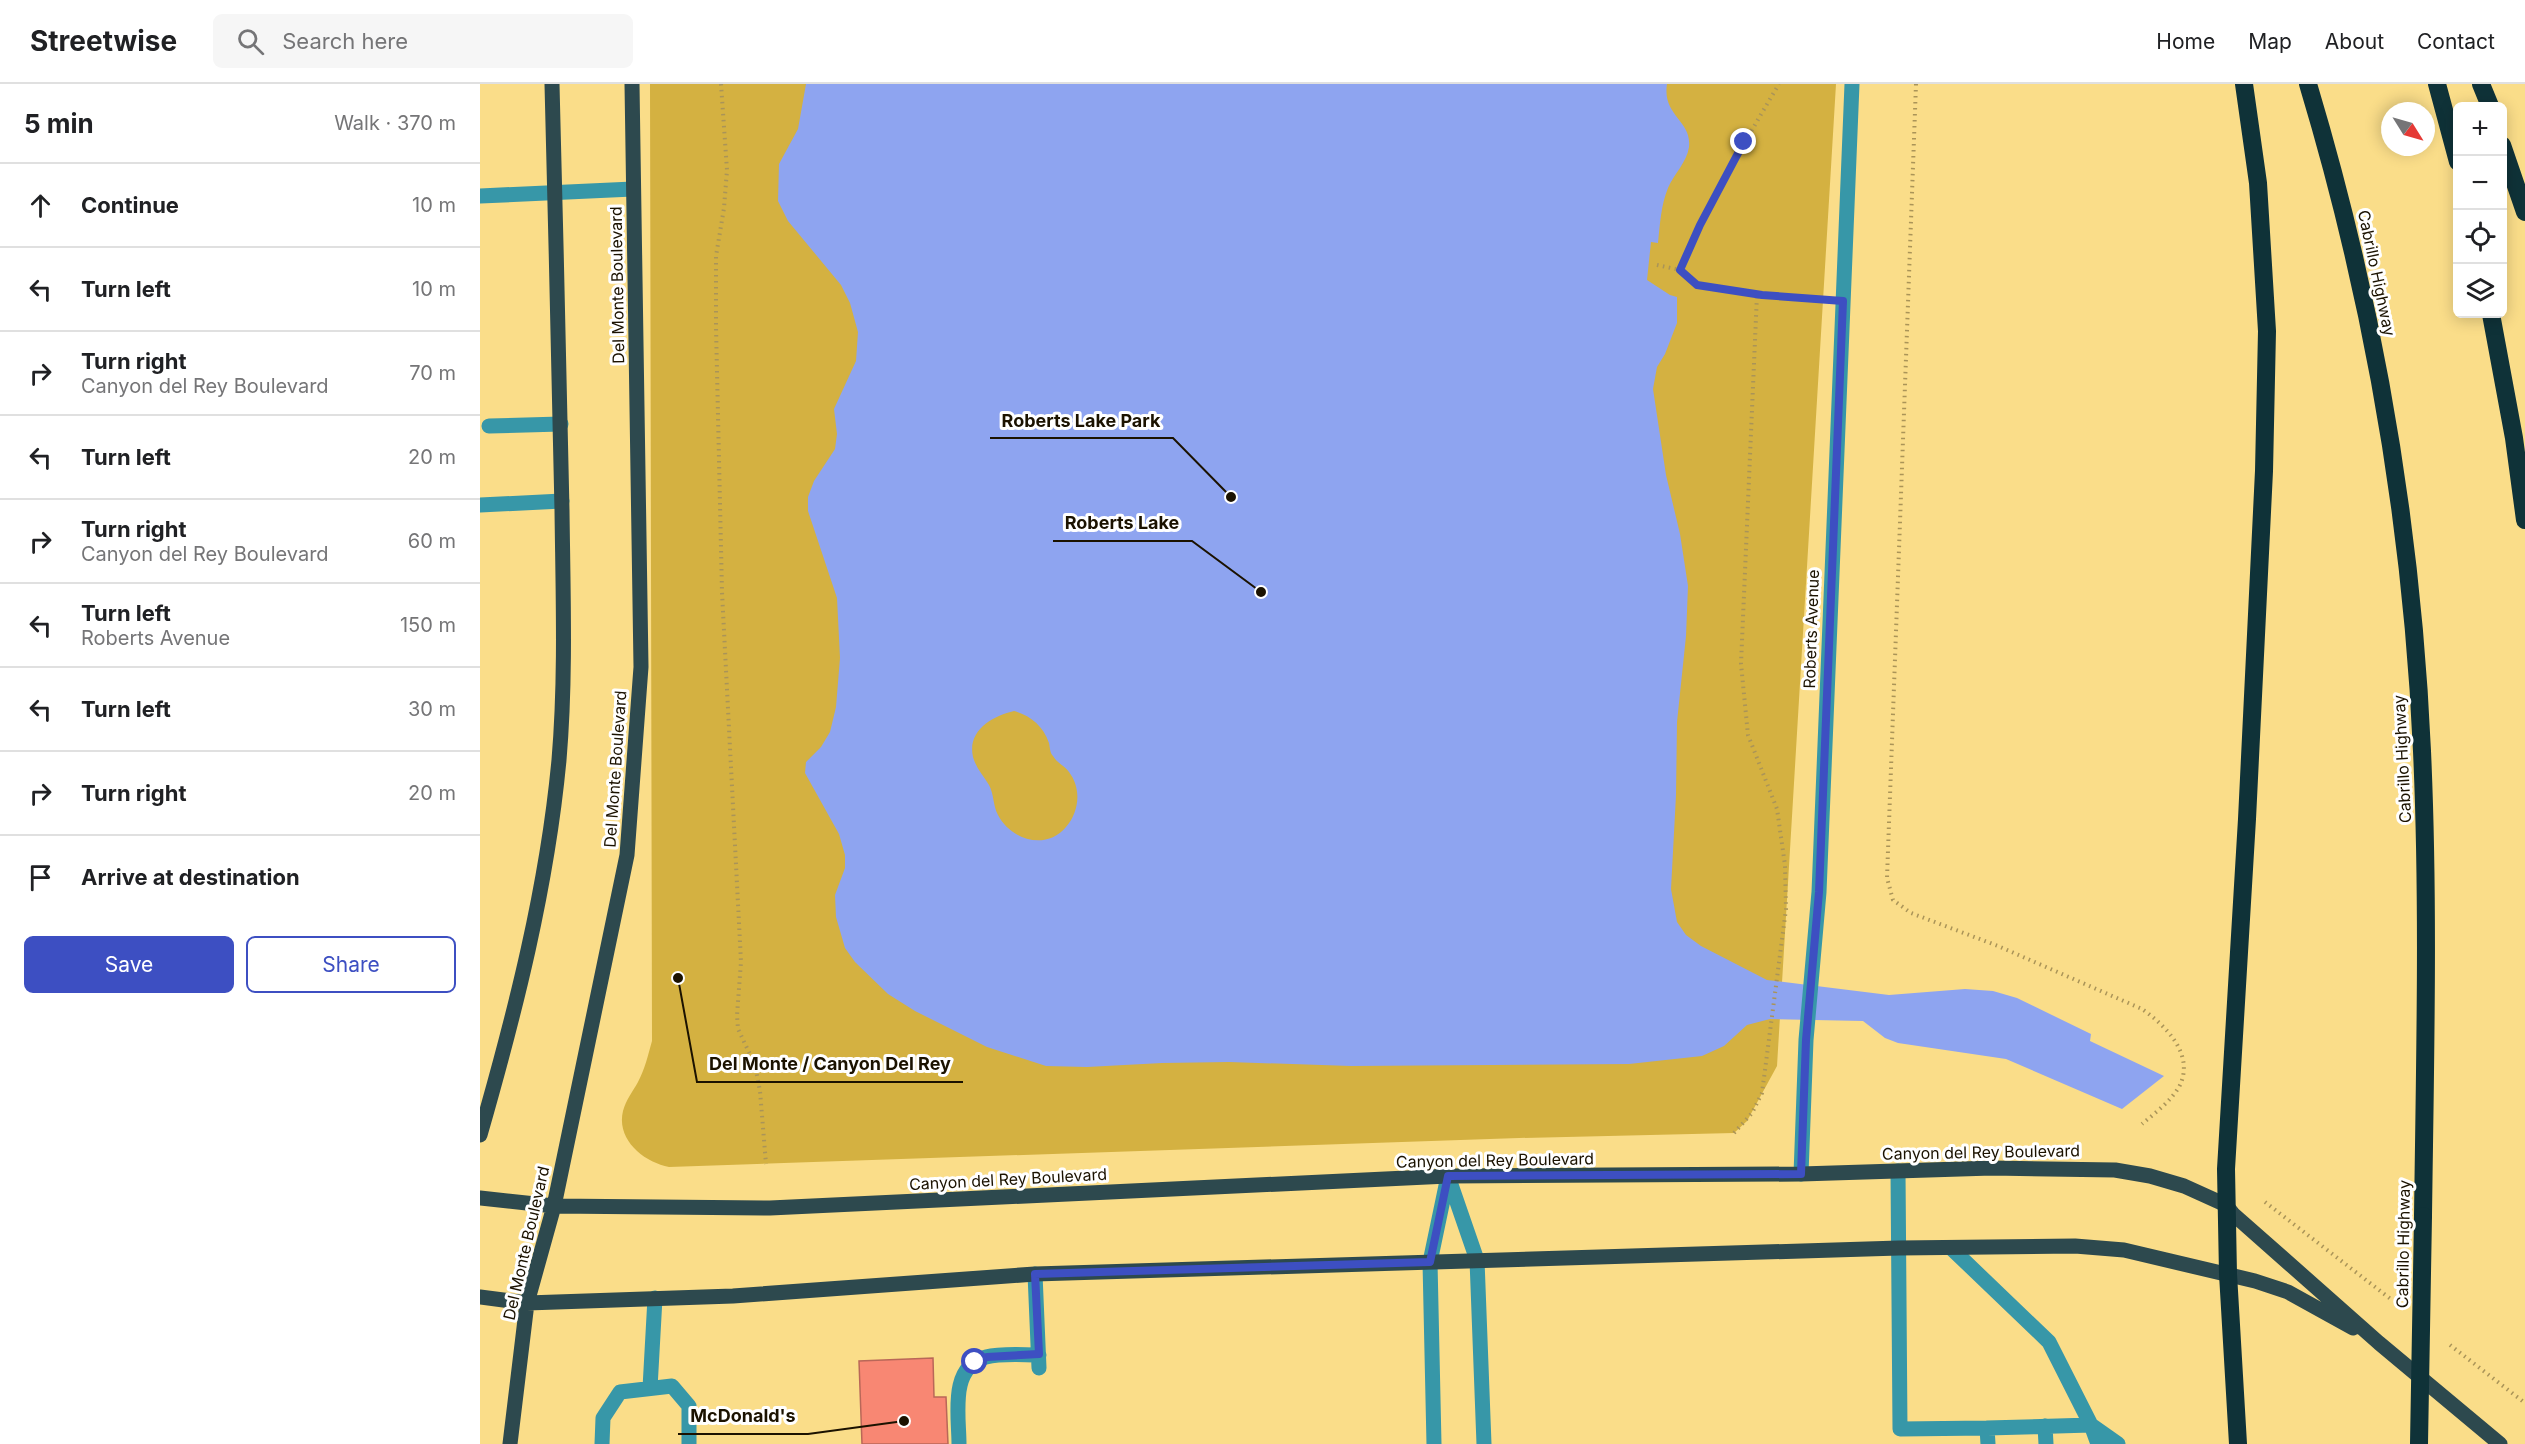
<!DOCTYPE html>
<meta charset="utf-8">
<style>
body{margin:0;font-family:Inter,sans-serif;background:#f6f6f6;color:#202124}
.controls{position:absolute;right:18px;top:18px;display:grid;overflow:hidden;border-radius:9px;box-shadow:0 3px 15px #0003}
.controls button{width:54px;height:54px;display:grid;place-items:center;padding:0;border:0;border-bottom:2px solid #e0e0e0;background:#fff;color:#202124;font:30px sans-serif}
.compass{position:absolute;left:1901px;top:18px;width:54px;height:54px;border-radius:50%;background:#fff;box-shadow:0 3px 15px #0003;rotate:127deg}
.stop{position:absolute;width:18px;height:18px;margin:-14px;border:4px solid #3d4fc2;border-radius:50%;background:#fff}
.stop.end{background:#3d4fc2;border-color:#fff;box-shadow:0 2px 6px #0008}
.list{margin:0;padding:0;list-style:none}
h2{display:flex;justify-content:space-between;align-items:center;height:78px;margin:0;padding:0 24px;font-size:26px}
h2 small{font-size:20px;font-weight:400;color:#757577}
.list li{display:grid;grid-template-columns:39px 1fr auto;gap:18px;align-items:center;box-sizing:border-box;height:84px;padding:0 24px;border-top:2px solid #e0e0e0}
.list b{display:block;font-size:22px;white-space:nowrap}
.list p{margin:0;font-size:20px;white-space:nowrap;color:#757577}
.list em{font-size:20px;font-style:normal;color:#757577}
.actions{display:flex;gap:12px;padding:18px 24px}
.actions a{flex:1;padding:14px 0;border:2px solid #3d4fc2;border-radius:9px;text-align:center;font-size:21px;color:#3d4fc2}
.actions .main{background:#3d4fc2;color:#fff}
.icon{flex:none;width:33px;height:33px;fill:none;stroke:currentColor;stroke-width:2;stroke-linecap:round;stroke-linejoin:round}
.map{position:relative;flex:none;width:2045px;height:1360px;overflow:hidden}
header{display:flex;align-items:center;gap:36px;box-sizing:border-box;height:84px;padding:0 30px;background:#fff;border-bottom:2px solid #e0e0e0}
header strong{font-size:28px}
nav{display:flex;gap:33px;margin-inline-start:auto;font-size:21px}
.search{width:420px;height:54px;background:#f6f6f6;display:flex;align-items:center;gap:15px;box-sizing:border-box;padding:0 21px;border-radius:9px;color:#757577;font-size:22px}
main{display:flex}
aside{flex:1;background:#fff}
.map>svg:first-child{display:block}
</style>
<header>
<strong>Streetwise</strong>
<div class="search"><svg class="icon" aria-label="search" viewBox="0 0 24 24"><circle cx="10" cy="10" r="6"/><path d="M15 15l6 6"/></svg>Search here</div>
<nav><a>Home</a><a>Map</a><a>About</a><a>Contact</a></nav>
</header>
<main>
<aside>
<h2>5 min<small>Walk · 370 m</small></h2>
<ul class="list">
<li><svg class="icon" aria-label="ahead" viewBox="0 0 24 24"><path d="M12 20V5M6 11l6-6 6 6"/></svg><div><b>Continue</b></div><em>10 m</em></li>
<li><svg class="icon" aria-label="left" viewBox="0 0 24 24"><path d="M17 20v-9H6M10 6l-5 5 5 5"/></svg><div><b>Turn left</b></div><em>10 m</em></li>
<li><svg class="icon" aria-label="right" viewBox="0 0 24 24"><path d="M7 20v-9h11M14 6l5 5-5 5"/></svg><div><b>Turn right</b><p>Canyon del Rey Boulevard</p></div><em>70 m</em></li>
<li><svg class="icon" aria-label="left" viewBox="0 0 24 24"><path d="M17 20v-9H6M10 6l-5 5 5 5"/></svg><div><b>Turn left</b></div><em>20 m</em></li>
<li><svg class="icon" aria-label="right" viewBox="0 0 24 24"><path d="M7 20v-9h11M14 6l5 5-5 5"/></svg><div><b>Turn right</b><p>Canyon del Rey Boulevard</p></div><em>60 m</em></li>
<li><svg class="icon" aria-label="left" viewBox="0 0 24 24"><path d="M17 20v-9H6M10 6l-5 5 5 5"/></svg><div><b>Turn left</b><p>Roberts Avenue</p></div><em>150 m</em></li>
<li><svg class="icon" aria-label="left" viewBox="0 0 24 24"><path d="M17 20v-9H6M10 6l-5 5 5 5"/></svg><div><b>Turn left</b></div><em>30 m</em></li>
<li><svg class="icon" aria-label="right" viewBox="0 0 24 24"><path d="M7 20v-9h11M14 6l5 5-5 5"/></svg><div><b>Turn right</b></div><em>20 m</em></li>
<li><svg class="icon" aria-label="arrive" viewBox="0 0 24 24"><path d="M6 21V4h12l-3 4 3 4H6"/></svg><div><b>Arrive at destination</b></div></li>
</ul>
<div class="actions"><a class="main">Save</a><a>Share</a></div>
</aside>
<div class="map">
<svg width="2045" height="1360" viewBox="0 0 2045 1360">
<rect width="100%" height="100%" fill="#fadd89"/>
<path fill="#d4b141" d="M 170,0 L 1356,0 L 1297,982 L 1267,1037 L 1254,1049 L 1039,1054 L 189,1083 C 164,1078 136,1056 143,1027 C 146,1016 153,1007 158,998 C 165,985 168,971 172,957 Z"/>
<path fill="#8ea4f0" fill-rule="evenodd" d="M 326,0 L 1187,0 C 1182,32 1212,36 1209,63 C 1207,78 1194,90 1188,104 C 1181,121 1180,140 1178,159 L 1171,158 L 1167,196 L 1190,211 L 1197,213 L 1197,239 L 1185,270 L 1177,283 L 1173,305 L 1186,391 L 1200,450 L 1208,502 L 1206,552 L 1197,638 L 1196,711 L 1191,805 L 1197,838 L 1206,851 L 1221,862 L 1287,896 L 1409,911 L 1485,905 L 1513,907 L 1537,914 L 1611,950 L 1610,957 L 1684,992 L 1642,1025 L 1526,975 L 1418,959 L 1405,954 L 1383,937 L 1290,935 L 1267,941 L 1244,962 L 1222,972 L 1149,980 L 871,982 L 749,978 L 682,979 L 607,983 L 566,982 L 507,963 L 435,927 L 408,910 L 375,878 L 365,864 L 356,833 L 355,811 L 365,784 L 365,771 L 359,750 L 325,689 L 326,678 L 341,663 L 350,648 L 356,623 L 360,574 L 357,514 L 328,427 L 328,413 L 334,397 L 355,365 L 357,350 L 354,325 L 376,277 L 378,248 L 370,219 L 361,201 L 308,137 L 298,117 L 299,80 L 318,45 ZM 534,627 C 551,632 563,642 569,659 C 570,664 570,669 573,672 C 577,679 585,682 589,688 C 602,705 599,728 586,743 C 566,767 531,756 518,731 C 513,722 514,710 509,701 C 503,691 496,684 493,673 C 487,646 513,632 534,627 Z"/>
<path fill="#f88773" stroke="#b96758" stroke-width="1.5" d="M 453,1274 L 454,1313 L 466,1313 L 468,1360 L 382,1360 L 379,1277 Z"/>
<g fill="none" stroke-linecap="round" stroke-linejoin="round">
<path stroke="#aa9458" stroke-width="4" stroke-dasharray="1.5 4.5" stroke-linecap="butt" d="M 241,0 L 247,86 L 244,124 L 236,172 L 236,243 L 242,508 L 261,878 L 257,931 L 258,945 L 275,981 L 280,1007 L 286,1080
M 1436,0 L 1407,794 L 1413,816 L 1431,829 L 1518,862 L 1662,925 C 1685,941 1716,971 1699,1003 C 1690,1018 1675,1029 1662,1040
M 1177,181 L 1200,186 C 1229,121 1263,60 1299,0
M 1200,186 L 1217,201 L 1282,211 L 1337,215
M 1254,1049 L 1272,1029 L 1282,1009 L 1306,825 L 1305,781 L 1297,725 L 1268,651 L 1261,580 L 1277,210
M 1785,1118 L 1912,1216
M 1970,1261 L 2045,1319"/>
<path stroke="#3797a8" stroke-width="15" d="M 0,112 L 153,105
M 9,342 L 81,340
M 0,421 L 82,417
M 1418,1087 L 1420,1345 L 1507,1344 L 1508,1360
M 1321,1090 L 1326,956 L 1339,808 L 1372,0
M 968,1092 L 997,1176 L 1004,1360
M 1471,1164 L 1569,1258 L 1611,1341 L 1618,1360
M 555,1190 L 559,1284
M 170,1304 L 175,1214
M 1565,1342 L 1566,1360
M 1507,1344 L 1611,1341 L 1638,1360
M 122,1360 L 123,1334 L 140,1308 L 192,1302 L 209,1322 L 209,1360
M 479,1360 C 479,1331 469,1283 506,1273 C 522,1269 542,1271 559,1271
M 954,1360 L 950,1178 L 968,1092"/>
<path stroke="#2d494e" stroke-width="15" d="M 0,1051 C 35,929 67,804 79,676 C 86,593 83,510 82,426 C 80,284 75,142 72,0
M 0,1114 L 74,1122 L 290,1124 L 968,1092 L 1321,1090 L 1512,1084 L 1635,1086 L 1670,1092 L 1704,1102 L 1746,1121 L 1753,1130 L 1899,1259 L 2020,1360
M 0,1213 L 47,1219 L 253,1212 L 555,1190 L 1419,1164 L 1595,1162 L 1644,1166 L 1775,1197 L 1808,1208 L 1873,1244
M 30,1360 L 47,1219 L 74,1122 L 147,771 L 161,583 L 152,0"/>
<path stroke="#0f3238" stroke-width="18" d="M 1828,0 C 1893,216 1932,441 1942,667 C 1949,822 1945,977 1943,1132
M 1957,0 L 1978,78
M 2001,0 L 2010,22
M 2022,61 L 2045,128
M 2011,230 L 2034,354 L 2045,436
M 1758,1360 L 1748,1190 L 1746,1085 L 1767,735 L 1784,387 L 1787,247 L 1778,99 L 1764,0"/>
<path stroke="#0f3238" stroke-width="18" d="M 1939,1360 L 1943,1132"/>
</g>
<g fill="none" stroke-linecap="round" stroke-linejoin="round">
<path stroke="#3d4fc2" stroke-width="8" d="M 495,1278 L 507,1273 L 559,1270 L 555,1190 L 950,1178 L 968,1092 L 1321,1090 L 1326,956 L 1339,808 L 1363,217 L 1282,211 L 1217,201 L 1200,186 L 1220,141 L 1264,58"/>
</g>
<g text-anchor="middle" stroke-width="6" stroke-linejoin="round" paint-order="stroke">
<g font-size="16" fill="#1b1200" stroke="#fff">
<text transform="translate(1897 189) rotate(78)" y="6">Cabrillo Highway</text>
<text transform="translate(137 201) rotate(-91)" y="6">Del Monte Boulevard</text>
<text transform="translate(1331 545) rotate(-88)" y="6">Roberts Avenue</text>
<text transform="translate(1922 675) rotate(-93)" y="6">Cabrillo Highway</text>
<text transform="translate(135 685) rotate(-86)" y="6">Del Monte Boulevard</text>
<text transform="translate(1501 1068) rotate(-1)" y="6">Canyon del Rey Boulevard</text>
<text transform="translate(1015 1076) rotate(-1)" y="6">Canyon del Rey Boulevard</text>
<text transform="translate(528 1095) rotate(-3)" y="6">Canyon del Rey Boulevard</text>
<text transform="translate(46 1159) rotate(-77)" y="6">Del Monte Boulevard</text>
<text transform="translate(1923 1160) rotate(-89)" y="6">Cabrillo Highway</text>
</g>
</g>
<path fill="none" stroke="#1b1200" stroke-width="2" d="M751 413L693 354H510M781 508L712 457H573M198 894L217 998H483M424 1337L328 1350H198"/>
<g fill="#1b1200" stroke="#fff" stroke-width="2">
<circle cx="751" cy="413" r="6"/>
<circle cx="781" cy="508" r="6"/>
<circle cx="198" cy="894" r="6"/>
<circle cx="424" cy="1337" r="6"/>
</g>
<g font-size="18" text-anchor="middle" font-weight="bold" fill="#1b1200" stroke="#fff" stroke-width="6" stroke-linejoin="round" paint-order="stroke">
<text x="601" y="343">Roberts Lake Park</text>
<text x="642" y="445">Roberts Lake</text>
<text x="350" y="986">Del Monte / Canyon Del Rey</text>
<text x="263" y="1338">McDonald's</text>
</g>
</svg>
<div class="controls">
<button>+</button>
<button>−</button>
<button><svg class="icon" aria-label="locate" viewBox="0 0 24 24"><circle cx="12" cy="12" r="6"/><path d="M12 2v4M12 18v4M2 12h4M18 12h4"/></svg></button>
<button><svg class="icon" aria-label="layers" viewBox="0 0 24 24"><path d="M12 4l9 5-9 5-9-5zM3 14l9 5 9-5"/></svg></button>
</div>
<svg class="compass" viewBox="-18 -18 36 36"><path d="M0-13l5 13h-10z" fill="#e53935"/><path d="M0 13l5-13h-10z" fill="#757577"/></svg>
<div class="stop" style="left:495px;top:1278px"></div>
<div class="stop end" style="left:1264px;top:58px"></div>
</div>
</main>
